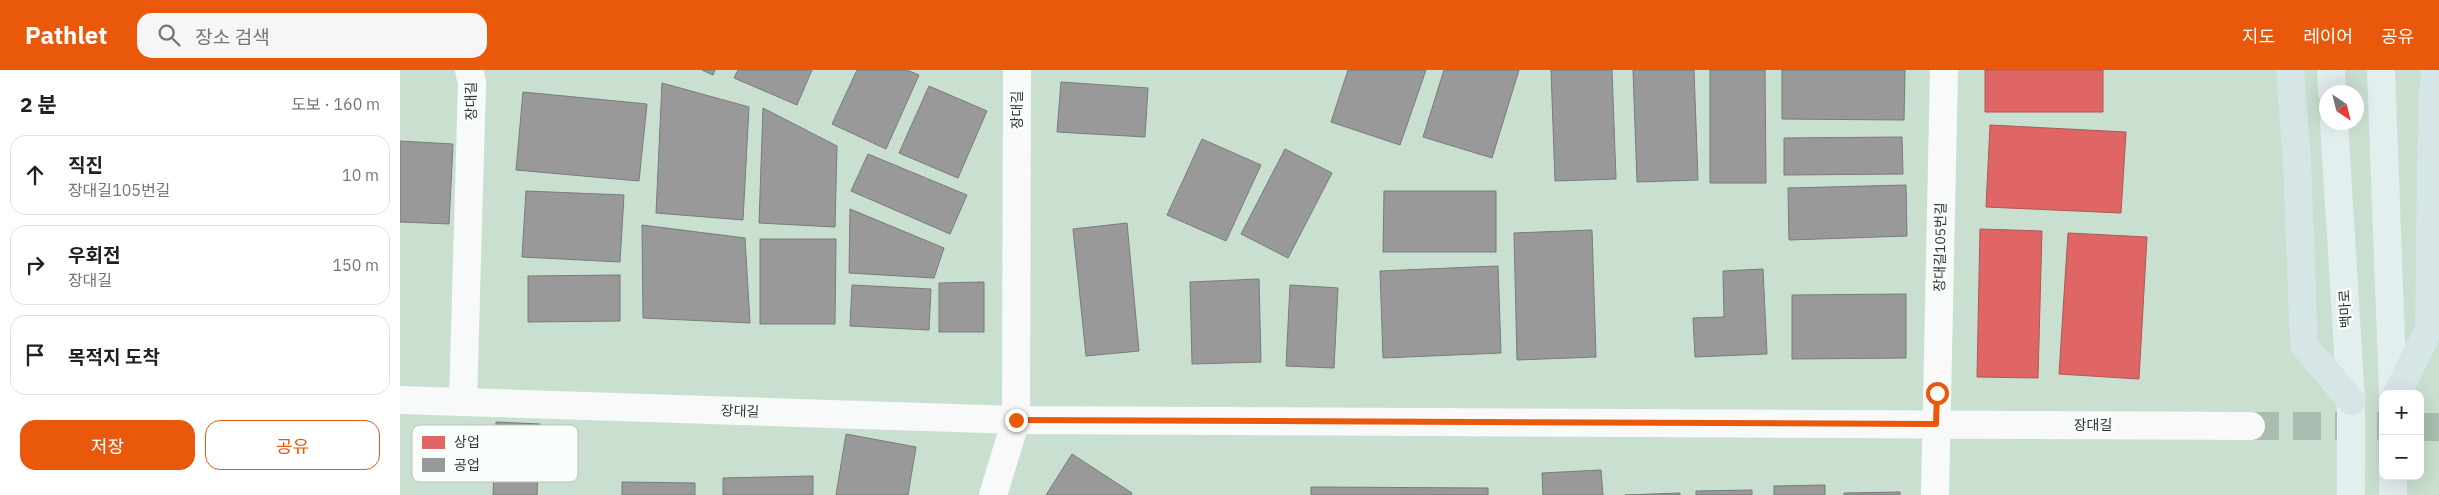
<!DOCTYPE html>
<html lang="ko">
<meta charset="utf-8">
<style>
body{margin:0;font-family:"IBM Plex Sans","Noto Sans KR",sans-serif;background:#f6f6f6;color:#202124}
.controls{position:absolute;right:15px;bottom:15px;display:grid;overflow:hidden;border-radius:10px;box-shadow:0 5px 20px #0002}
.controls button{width:45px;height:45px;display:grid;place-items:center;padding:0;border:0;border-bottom:1px solid #e0e0e0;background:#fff;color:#202124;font:25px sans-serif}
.compass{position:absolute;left:1919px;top:15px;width:45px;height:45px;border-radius:50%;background:#fff;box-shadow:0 5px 20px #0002;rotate:145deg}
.stop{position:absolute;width:15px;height:15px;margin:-11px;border:4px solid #ea580c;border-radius:50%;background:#fff}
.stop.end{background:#ea580c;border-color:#fff;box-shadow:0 1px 5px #0008}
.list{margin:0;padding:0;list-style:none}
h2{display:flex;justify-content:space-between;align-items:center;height:65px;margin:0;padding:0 20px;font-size:21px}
h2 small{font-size:16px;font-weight:400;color:#757577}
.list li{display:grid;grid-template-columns:32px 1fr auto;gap:15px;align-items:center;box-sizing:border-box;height:80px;margin:0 10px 10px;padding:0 10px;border:1px solid #e0e0e0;border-radius:15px}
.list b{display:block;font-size:19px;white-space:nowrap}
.list p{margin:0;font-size:16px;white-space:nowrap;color:#757577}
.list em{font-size:16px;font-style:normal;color:#757577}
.actions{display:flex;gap:10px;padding:15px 20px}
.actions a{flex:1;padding:11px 0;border:1px solid #ea580c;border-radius:15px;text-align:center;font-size:18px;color:#ea580c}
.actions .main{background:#ea580c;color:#fff}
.icon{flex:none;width:28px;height:28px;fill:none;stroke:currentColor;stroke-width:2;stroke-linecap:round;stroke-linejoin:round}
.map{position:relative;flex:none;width:2039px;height:425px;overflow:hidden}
header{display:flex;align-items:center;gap:30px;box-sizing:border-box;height:70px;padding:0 25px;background:#ea580c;color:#fff}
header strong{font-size:24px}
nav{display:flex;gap:28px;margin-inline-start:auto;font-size:18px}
.search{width:350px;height:45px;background:#f6f6f6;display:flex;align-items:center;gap:12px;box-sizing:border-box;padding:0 18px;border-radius:15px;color:#757577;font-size:19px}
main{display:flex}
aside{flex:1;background:#fff}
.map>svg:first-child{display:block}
</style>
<header>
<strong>Pathlet</strong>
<div class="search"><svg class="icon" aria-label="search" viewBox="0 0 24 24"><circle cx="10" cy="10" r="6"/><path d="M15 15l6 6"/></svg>장소 검색</div>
<nav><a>지도</a><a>레이어</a><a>공유</a></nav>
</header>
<main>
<aside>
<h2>2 분<small>도보 · 160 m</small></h2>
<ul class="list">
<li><svg class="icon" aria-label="ahead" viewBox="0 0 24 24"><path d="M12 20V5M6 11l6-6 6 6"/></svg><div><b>직진</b><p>장대길105번길</p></div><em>10 m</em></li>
<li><svg class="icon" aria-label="right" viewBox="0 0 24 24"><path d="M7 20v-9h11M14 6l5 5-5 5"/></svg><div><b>우회전</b><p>장대길</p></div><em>150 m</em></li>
<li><svg class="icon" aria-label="arrive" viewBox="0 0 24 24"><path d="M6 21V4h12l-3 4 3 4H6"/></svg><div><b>목적지 도착</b></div></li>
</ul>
<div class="actions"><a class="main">저장</a><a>공유</a></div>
</aside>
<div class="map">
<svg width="2039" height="425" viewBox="0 0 2039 425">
<rect width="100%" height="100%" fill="#c9dfd0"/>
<path fill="#e06666" stroke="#aa5956" d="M 1585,0 L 1703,0 L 1703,42 L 1585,42 Z
M 1590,55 L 1726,62 L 1721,143 L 1586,137 Z
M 1580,159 L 1642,161 L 1638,308 L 1577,307 Z
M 1668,163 L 1747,167 L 1739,309 L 1659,304 Z"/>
<path fill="#999" stroke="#787c7a" d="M 302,0 L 315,0 L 313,5 Z
M 338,0 L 412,0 L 397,35 L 334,8 Z
M 457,0 L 507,0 L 519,5 L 486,79 L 432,54 Z
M 948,0 L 1026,0 L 1000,75 L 931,52 Z
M 1044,0 L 1119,0 L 1092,88 L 1023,67 Z
M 1151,0 L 1212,0 L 1216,109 L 1155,111 Z
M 1233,0 L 1294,0 L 1298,110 L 1237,112 Z
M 1310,0 L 1365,0 L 1366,113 L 1310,113 Z
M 1382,0 L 1505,0 L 1504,50 L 1382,49 Z
M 661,12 L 748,18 L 745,67 L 657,62 Z
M 262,13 L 349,37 L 343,150 L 256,143 Z
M 529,16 L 587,41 L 558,108 L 499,83 Z
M 123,22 L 247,34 L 239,111 L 116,100 Z
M 363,38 L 437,76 L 435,157 L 359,153 Z
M 1502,67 L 1503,104 L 1384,105 L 1384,68 Z
M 802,69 L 861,95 L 826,171 L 767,145 Z
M 0,71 L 53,74 L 49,154 L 0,152 Z
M 885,79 L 932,103 L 888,188 L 841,164 Z
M 468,84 L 567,125 L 550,164 L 451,121 Z
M 1506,115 L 1507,166 L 1389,170 L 1388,118 Z
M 126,121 L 224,125 L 220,192 L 122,187 Z
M 984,121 L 1096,121 L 1096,182 L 983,182 Z
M 450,139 L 544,178 L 534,208 L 449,203 Z
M 727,153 L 739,281 L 686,286 L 673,159 Z
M 242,155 L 345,168 L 350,253 L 243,248 Z
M 1192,160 L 1196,287 L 1117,290 L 1114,163 Z
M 360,169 L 436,169 L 435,254 L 360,254 Z
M 1098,196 L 1101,283 L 983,288 L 980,201 Z
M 1363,199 L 1367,284 L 1295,287 L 1293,248 L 1324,247 L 1323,201 Z
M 220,205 L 220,251 L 128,252 L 128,206 Z
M 859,209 L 861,292 L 792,294 L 790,212 Z
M 584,212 L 584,262 L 539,262 L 539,213 Z
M 452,215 L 531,219 L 529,260 L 450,256 Z
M 890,215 L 938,218 L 934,298 L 886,296 Z
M 1506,224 L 1506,288 L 1392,289 L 1392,225 Z
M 96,352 L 140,354 L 137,425 L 93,425 Z
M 446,364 L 516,377 L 508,425 L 436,425 Z
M 672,384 L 732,423 L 731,425 L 646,425 Z
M 1201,400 L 1203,425 L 1143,425 L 1142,403 Z
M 413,406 L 413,425 L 323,425 L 323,408 Z
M 222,412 L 295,413 L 295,425 L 222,425 Z
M 1425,415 L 1425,425 L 1374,425 L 1374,416 Z
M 911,417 L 1088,418 L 1088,425 L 911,425 Z
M 1352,420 L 1352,425 L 1296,425 L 1296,421 Z
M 1500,422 L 1500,425 L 1444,425 L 1444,423 Z
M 1280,423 L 1280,425 L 1225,425 Z"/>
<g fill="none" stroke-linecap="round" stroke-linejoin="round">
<path stroke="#a9beb0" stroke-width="28" stroke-dasharray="28 14" stroke-linecap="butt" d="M 1851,356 L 1983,356
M 2020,357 L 2039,357"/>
<path stroke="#f7faf8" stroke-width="28" d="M 0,330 L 616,350 L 1851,356
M 63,332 L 72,13 L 69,0
M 593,425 L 616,350 L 617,0
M 1535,425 L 1544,0"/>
<path stroke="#e3eeee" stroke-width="28" d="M 1931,0 L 1932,22
M 1981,0 L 1993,324
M 1934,52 L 1951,331 L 1951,425
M 1993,406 L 1993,425"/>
<path stroke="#d6e6e6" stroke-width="28" d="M 1890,0 L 1897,92 L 1904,275 L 1951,331
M 1997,324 L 2029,259 L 2032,33 L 2035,0"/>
</g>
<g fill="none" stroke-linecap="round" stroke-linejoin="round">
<path stroke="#ea580c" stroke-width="6" d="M 616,350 L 1536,354 L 1537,323"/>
</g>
<g text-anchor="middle" stroke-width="5" stroke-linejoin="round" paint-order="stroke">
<g font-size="14" fill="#2b3a30" stroke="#fafefb">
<text transform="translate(71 31) rotate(-91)" y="5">장대길</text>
<text transform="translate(617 40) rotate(-90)" y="5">장대길</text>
<text transform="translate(1540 177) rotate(-89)" y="5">장대길105번길</text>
<text transform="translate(1945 239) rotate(-93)" y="5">백마로</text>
<text transform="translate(340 341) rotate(2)" y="5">장대길</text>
<text x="1693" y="360">장대길</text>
</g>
</g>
<rect x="12" y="355" width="166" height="57" rx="8" fill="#fafefb" stroke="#bcc3be" stroke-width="1"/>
<rect x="22" y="366" width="23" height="13" fill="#e06666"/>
<rect x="22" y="388" width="23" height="14" fill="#999"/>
<g font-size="14" fill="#2b3a30">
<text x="54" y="377">상업</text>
<text x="54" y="400">공업</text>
</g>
</svg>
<div class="controls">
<button>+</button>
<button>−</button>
</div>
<svg class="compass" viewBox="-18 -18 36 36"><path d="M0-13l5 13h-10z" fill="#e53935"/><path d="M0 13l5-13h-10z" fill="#757577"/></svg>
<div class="stop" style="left:1537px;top:323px"></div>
<div class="stop end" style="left:616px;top:350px"></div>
</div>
</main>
